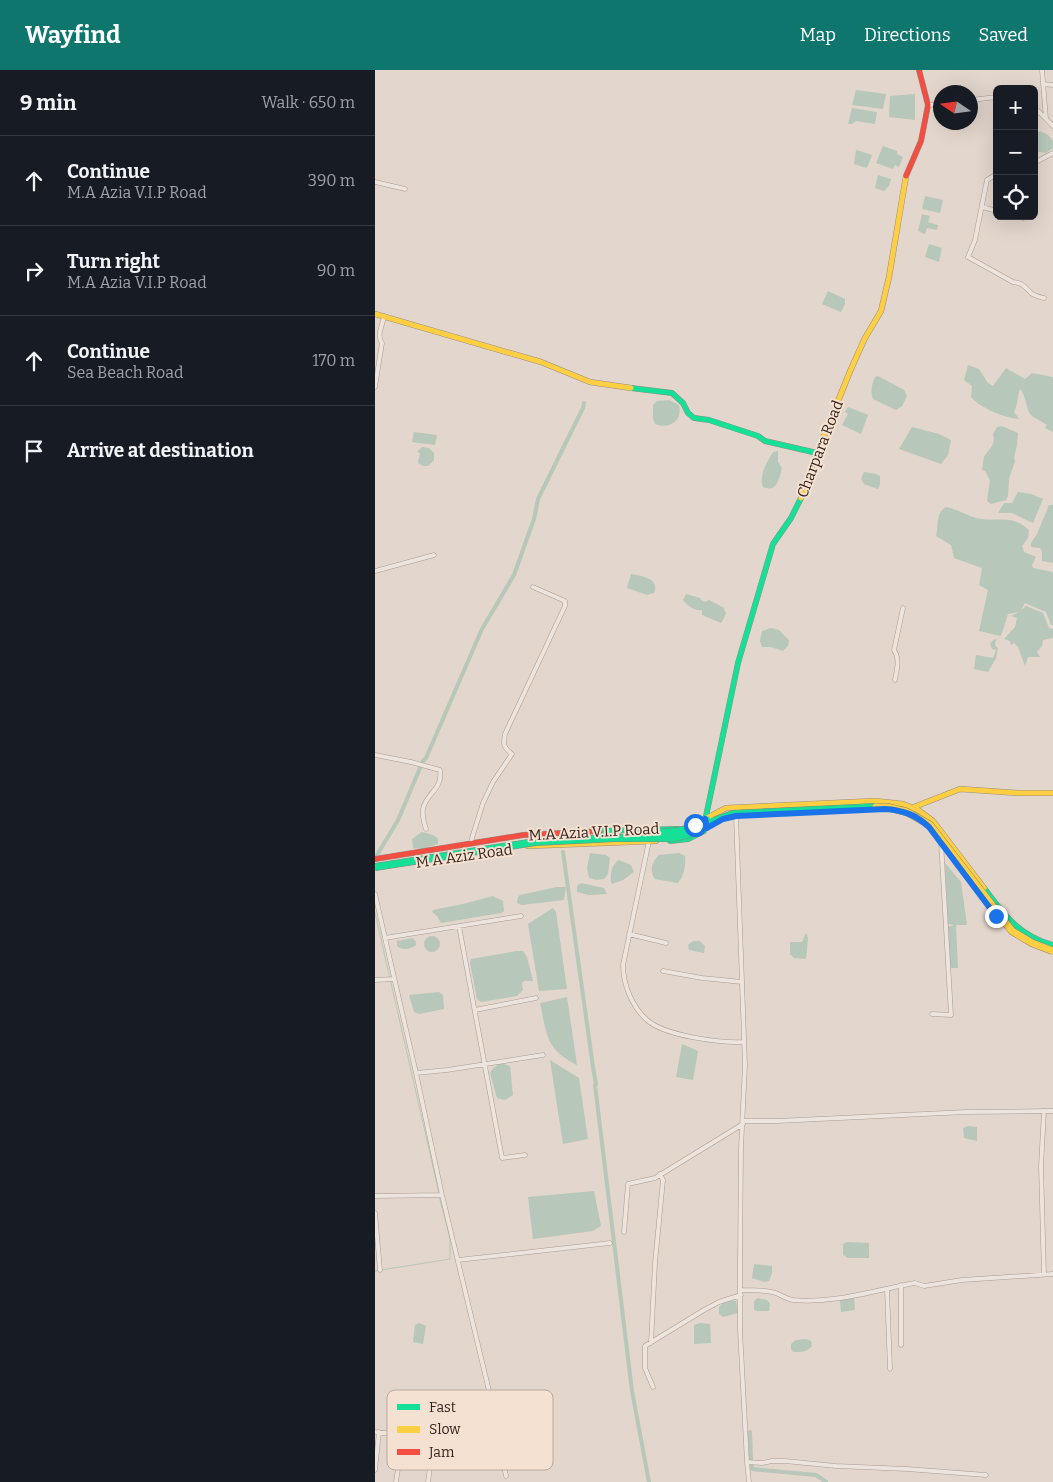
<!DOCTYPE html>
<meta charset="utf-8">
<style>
body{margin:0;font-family:Bitter,serif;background:#242831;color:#f1f3f6}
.controls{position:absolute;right:15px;top:15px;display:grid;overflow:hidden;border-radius:8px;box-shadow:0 5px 20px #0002}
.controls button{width:45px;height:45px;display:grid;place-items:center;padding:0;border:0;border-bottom:1px solid #363941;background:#171b24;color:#f1f3f6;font:25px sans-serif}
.compass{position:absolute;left:558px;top:15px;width:45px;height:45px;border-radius:50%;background:#171b24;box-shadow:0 5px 20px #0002;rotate:283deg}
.stop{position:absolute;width:15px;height:15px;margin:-11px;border:4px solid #1a73e8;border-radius:50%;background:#fff}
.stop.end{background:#1a73e8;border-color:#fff;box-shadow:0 1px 5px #0008}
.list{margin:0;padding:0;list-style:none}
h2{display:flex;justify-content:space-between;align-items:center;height:65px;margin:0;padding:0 20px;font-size:21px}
h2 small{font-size:16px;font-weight:400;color:#9ea1a6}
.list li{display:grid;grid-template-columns:32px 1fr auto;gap:15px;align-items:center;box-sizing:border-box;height:90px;padding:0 20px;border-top:1px solid #363941}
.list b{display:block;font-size:19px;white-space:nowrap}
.list p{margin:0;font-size:16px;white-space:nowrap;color:#9ea1a6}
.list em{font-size:16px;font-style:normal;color:#9ea1a6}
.icon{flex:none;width:28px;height:28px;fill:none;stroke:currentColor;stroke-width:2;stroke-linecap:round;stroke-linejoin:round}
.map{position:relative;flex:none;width:678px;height:1412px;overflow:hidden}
header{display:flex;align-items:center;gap:30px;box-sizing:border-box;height:70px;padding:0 25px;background:#0f766e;color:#fff}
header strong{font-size:24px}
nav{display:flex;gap:28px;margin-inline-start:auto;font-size:18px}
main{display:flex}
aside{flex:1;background:#171b24}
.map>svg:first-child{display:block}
</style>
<header>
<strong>Wayfind</strong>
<nav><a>Map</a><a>Directions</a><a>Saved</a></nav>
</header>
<main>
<aside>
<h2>9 min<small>Walk · 650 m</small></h2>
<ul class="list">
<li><svg class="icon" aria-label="ahead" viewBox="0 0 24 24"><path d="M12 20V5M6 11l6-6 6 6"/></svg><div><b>Continue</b><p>M.A Azia V.I.P Road</p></div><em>390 m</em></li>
<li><svg class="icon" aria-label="right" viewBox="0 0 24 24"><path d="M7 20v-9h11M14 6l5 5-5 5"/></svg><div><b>Turn right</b><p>M.A Azia V.I.P Road</p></div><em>90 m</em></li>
<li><svg class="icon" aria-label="ahead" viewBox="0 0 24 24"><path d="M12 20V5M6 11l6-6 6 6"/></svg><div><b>Continue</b><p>Sea Beach Road</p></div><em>170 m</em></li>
<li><svg class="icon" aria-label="arrive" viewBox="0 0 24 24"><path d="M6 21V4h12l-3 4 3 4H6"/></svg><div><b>Arrive at destination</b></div></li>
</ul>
</aside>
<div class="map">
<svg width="678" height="1412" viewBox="0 0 678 1412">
<rect width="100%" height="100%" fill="#e3d6cc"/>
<path fill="#b7c7b9" d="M 481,20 L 511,24 L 508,39 L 477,35 Z
M 540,24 L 540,50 L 514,47 L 515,26 Z
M 477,38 L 502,42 L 500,54 L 481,51 L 477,54 L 473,54 Z
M 665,61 L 673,65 L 678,71 L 678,78 L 671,83 L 659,81 L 659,64 Z
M 508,76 L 522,81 L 522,84 L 528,87 L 524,97 L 520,95 L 518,99 L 501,93 Z
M 481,80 L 497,85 L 492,98 L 479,94 Z
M 503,105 L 516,109 L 514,116 L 509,121 L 500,118 Z
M 550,126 L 568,130 L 565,143 L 547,139 Z
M 547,144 L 555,146 L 553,152 L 563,155 L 562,160 L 552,158 L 550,164 L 543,161 Z
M 554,174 L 567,178 L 564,192 L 550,187 Z
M 453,221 L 470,229 L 470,234 L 466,242 L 447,234 Z
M 593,295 L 604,299 L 613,313 L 618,316 L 631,298 L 650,309 L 657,303 L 678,307 L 678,362 L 670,358 L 672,355 C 668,352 661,349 657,346 C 650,339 652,327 645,319 C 642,327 643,335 639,342 L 644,349 C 630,348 605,338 596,327 L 597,316 L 589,310 Z
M 503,306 L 529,320 L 532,326 L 527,336 L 521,340 L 498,329 C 495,321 497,314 500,307 Z
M 294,330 L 304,335 C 308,350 295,360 280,354 L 278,348 L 278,335 L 282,331 Z
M 473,337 L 493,345 L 486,364 L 467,355 L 473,344 L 470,342 Z
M 627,356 L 643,363 L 642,375 L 639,388 L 640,391 L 634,409 L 633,426 L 631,430 L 616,434 L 612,431 L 615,410 L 610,401 L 607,400 C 608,396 608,391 609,387 C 614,378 621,376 618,364 L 622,357 Z
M 537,357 L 564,364 L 576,370 L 573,385 L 566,394 L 524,379 Z
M 39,362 L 62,365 L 60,375 L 37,372 Z
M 47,377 L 54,378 L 59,383 L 59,390 L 53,396 L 48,396 L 43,393 L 45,383 L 42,382 Z
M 403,381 L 403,392 L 407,398 C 404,409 402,423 388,417 C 383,407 393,390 398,382 Z
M 489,402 L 501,404 L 505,406 L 505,415 L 503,419 L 489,414 L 486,409 Z
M 643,422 L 656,424 L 668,429 L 658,453 L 637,443 L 623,443 L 629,433 L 637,433 Z
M 674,435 L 678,435 L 678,493 L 667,491 L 667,481 L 665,478 L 656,477 L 656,473 L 662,464 Z
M 571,437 C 582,439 591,445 601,448 C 621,453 636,443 654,460 L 653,468 L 647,476 L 649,482 L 661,487 L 657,495 L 658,498 L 678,502 L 678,555 L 676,555 L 671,542 L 650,533 L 646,540 L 651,536 L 668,543 L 674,558 L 678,559 L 678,568 L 668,570 L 667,576 L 662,582 L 665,587 L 653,587 L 650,596 L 643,577 L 639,573 L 636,575 L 635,571 L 629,569 L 640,557 L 642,548 L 636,546 L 644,542 L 633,544 L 626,566 L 604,561 L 613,520 L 604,515 L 607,498 L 579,488 L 576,475 L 561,466 C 564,456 560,443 571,437 Z
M 256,504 C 267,506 285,508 279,523 L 272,525 L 252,518 Z
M 311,524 L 325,528 L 326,530 L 330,532 L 334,530 L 349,538 L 351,544 L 346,553 L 327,545 L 327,540 C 319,541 313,536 308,530 Z
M 396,558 L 404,560 L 414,570 L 413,576 L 408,581 L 396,577 L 387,577 L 385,571 L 387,561 Z
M 622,569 L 620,573 L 621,577 L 623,578 L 621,588 L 613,602 L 599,599 L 601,585 L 618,588 L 621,580 L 617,579 L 615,574 L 618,570 Z
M 47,762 L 58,765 L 63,769 L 63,774 L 47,779 L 38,778 L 37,769 Z
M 215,783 L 231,785 L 235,788 L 233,804 L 229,809 L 222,810 L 214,808 L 212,798 Z
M 304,783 L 310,786 C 311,796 309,806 303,813 L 280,809 C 274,800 277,792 284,785 Z
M 244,790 L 256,795 L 259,802 L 248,810 L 237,814 L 236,812 C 235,803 237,794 244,790 Z
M 570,793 L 586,812 L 592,855 L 581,855 L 583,898 L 574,898 L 573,857 L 579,855 L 573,854 Z
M 206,813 L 229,818 L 232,824 L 214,825 L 202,822 L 202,816 Z
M 182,817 L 191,817 L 189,830 L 147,835 L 142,833 L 143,827 L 145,825 Z
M 118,826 L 128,831 L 129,841 L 126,843 L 66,853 L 62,846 L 57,842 L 58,840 L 88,834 Z
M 178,838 L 181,842 L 192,919 L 164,921 L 153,854 Z
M 431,863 L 433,868 L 431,889 L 419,888 L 415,884 L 415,872 L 427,872 Z
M49 874a8 8 0 1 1 16 0a8 8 0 1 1-16 0Z
M 38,868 L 41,872 L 41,875 C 36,879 27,881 22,876 L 22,871 Z
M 318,871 L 325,871 L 330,876 L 329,883 L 314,880 L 313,875 Z
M 142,881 L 148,881 L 152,887 L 158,911 L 149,911 L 147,913 L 148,920 L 142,926 L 106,932 L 102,929 L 95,893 L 96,889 Z
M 64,922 L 68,925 L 69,939 L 44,944 L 39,942 L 34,925 Z
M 192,927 L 202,995 C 170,979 172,964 165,933 Z
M 307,974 L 323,981 L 318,1010 L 301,1007 Z
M 175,990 L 204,1008 L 213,1069 L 188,1074 Z
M 126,993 L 135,996 L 138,1025 L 130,1030 L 122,1028 L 115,1003 L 118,998 Z
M 593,1056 L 602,1057 L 602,1071 L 589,1068 L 588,1058 Z
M 219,1121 L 226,1156 L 218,1161 L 158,1169 L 153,1127 Z
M 472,1172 L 494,1173 L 494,1188 L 473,1188 L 468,1185 L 468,1174 Z
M 379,1194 L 397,1196 L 397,1203 L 394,1211 L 389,1212 L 377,1208 Z
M 479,1227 L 480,1240 L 466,1242 L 465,1230 Z
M 382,1228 L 392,1230 L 395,1234 L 394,1241 L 381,1241 L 379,1239 L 379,1232 Z
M 356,1230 L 361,1231 L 363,1243 L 348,1247 L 344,1244 L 344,1237 L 349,1232 Z
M 44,1253 L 51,1256 L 48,1274 L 38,1272 L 40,1255 Z
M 325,1253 L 335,1254 L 336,1273 L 319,1274 L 319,1255 Z
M 431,1269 L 436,1271 L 437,1276 C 431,1283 426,1282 418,1282 L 416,1279 L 416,1274 L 421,1270 Z"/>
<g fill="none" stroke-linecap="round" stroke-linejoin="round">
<path stroke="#b7c7b9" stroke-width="1" d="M 0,843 L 64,1123
M 0,1201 L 75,1189 L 75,1168 L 64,1126"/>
<path stroke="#b7c7b9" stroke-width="4" d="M 188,782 L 218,997 L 221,1014 L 220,1015 L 257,1321 L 274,1412
M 2,785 L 23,750 L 48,691 L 51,688 L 107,559 L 139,505 L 159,449 L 163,429 L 208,338 L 209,333
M 375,1362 L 376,1390
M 377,1393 L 377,1399 L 441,1405 L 451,1412"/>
<g stroke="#a89c95" stroke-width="5">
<path id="street" d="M 667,0 L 671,49
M 668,14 L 678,15
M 596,30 L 622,27
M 553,35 L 566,34
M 659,37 L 678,56
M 659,93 L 678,83
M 622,104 L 612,110 L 600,170 L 593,187 L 638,212 C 648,213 650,217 656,223 C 660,226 665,227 669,228
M 0,112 L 30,119
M 607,137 L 622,141
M 643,146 L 648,148
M 0,317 L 7,273 C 1,265 8,255 9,246
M 0,501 L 59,485
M 520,610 C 522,599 525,589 519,580 L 528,538
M 0,685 L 36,692 L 65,700 C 68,720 51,723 48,739 C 47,746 49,753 51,759
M 361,746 L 370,995 L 366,1078 L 365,1191 L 365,1260 L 372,1392 L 374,1412
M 274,771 L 248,895 C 248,914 257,937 272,950 C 290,966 345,973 369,972
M 96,774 L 97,768 L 108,733 L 118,712 L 137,684 C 128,677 128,674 130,664 L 190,536 L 190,531 L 158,517
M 0,824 L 10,868
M 84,856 L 127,1088 L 150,1085
M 254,864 L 291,873
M 288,901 L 327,908 L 367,912
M 0,910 L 19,909
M 100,940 L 161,928
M 557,944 L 576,945 L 566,771
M 41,1003 L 72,1000 L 168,985
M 368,1051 L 402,1051 L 591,1042 L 678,1041
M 0,1126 L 67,1125
M 0,1143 L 5,1200
M 249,1162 L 253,1114 L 280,1108 L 368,1054
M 83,1190 L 235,1173
M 669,1205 L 666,1096 L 669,1041
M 526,1215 L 526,1275
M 512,1219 L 515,1299
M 366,1220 C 376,1220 387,1220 397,1222 C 404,1223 410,1229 418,1230 C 459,1234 501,1220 540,1213 L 549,1216 L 587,1210 L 678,1204
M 276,1273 L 280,1193 L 288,1110 L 285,1104
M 278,1317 L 270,1298 L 270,1276 L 329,1240 L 344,1232 L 366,1225
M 0,1362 L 82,1371
M 372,1392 L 387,1393 L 397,1391 L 410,1391 L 461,1396 L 532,1399 L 611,1405
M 0,1400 L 4,1362
M 131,1406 L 116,1329 L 67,1125 L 41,1003 L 10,868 L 146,846
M 21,1412 L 28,1366
M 53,1412 L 59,1368"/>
</g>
<g stroke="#988c85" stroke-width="6">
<path id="fast" d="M 256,318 L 297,323 L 308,333 L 313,343 L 319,348 L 334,350 L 383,366 L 390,371 L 442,383
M 330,751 L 363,593 L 398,474 L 416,448 L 426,428
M 225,761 L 303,759
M 295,771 L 313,769 L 329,761
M 609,818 C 629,845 644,866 678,875"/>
</g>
<g stroke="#988c85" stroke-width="6">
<path id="slow" d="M 0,244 L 166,292 L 215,312 L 256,318
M 426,428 L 442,383 L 476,299 L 490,268 L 506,241 L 514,207 L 531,106
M 538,739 L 539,737 L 585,719 L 643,723 L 678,723
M 328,750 L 351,738 L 500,731 L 528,734 L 543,740 L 558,751 L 609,818
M 153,776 L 281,771"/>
</g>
<g stroke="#988c85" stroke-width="6">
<path id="jam" d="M 531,106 L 546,71 L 553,35 L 544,0
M 0,789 L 148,765 L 225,761"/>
</g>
<use href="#street" stroke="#ece4dd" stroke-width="4"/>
<use href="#fast" stroke="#16e098" stroke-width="5"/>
<use href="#slow" stroke="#ffcf43" stroke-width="5"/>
<use href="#jam" stroke="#f24e42" stroke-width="5"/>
<g stroke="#8e827c" stroke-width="8" stroke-linecap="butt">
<path id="fast-bridge" d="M 273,763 C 294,763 313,762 332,750
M 0,797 L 160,772 L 240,768 L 300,768 L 325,761 L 341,750 L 358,744 L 501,737"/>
</g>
<g stroke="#8e827c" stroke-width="8" stroke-linecap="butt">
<path id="slow-bridge" d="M 501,737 L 512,737 L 532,742 L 555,755 L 637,861 L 657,873 L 678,881"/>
</g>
<use href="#fast-bridge" stroke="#16e098" stroke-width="7"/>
<use href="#slow-bridge" stroke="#ffcf43" stroke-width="7"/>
</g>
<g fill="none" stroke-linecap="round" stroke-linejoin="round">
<path stroke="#1a73e8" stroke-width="6" d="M 320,755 L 330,749 L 332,758 L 348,749 L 361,746 L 510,739 C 528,740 541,745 554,757 L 621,846"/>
</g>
<g text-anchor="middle" stroke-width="4" stroke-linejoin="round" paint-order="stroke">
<g font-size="15" fill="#37231d" stroke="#f5e1d1">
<text transform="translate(445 379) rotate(-69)" y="5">Charpara Road</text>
<text transform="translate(219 762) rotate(-3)" y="5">M.A Azia V.I.P Road</text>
<text transform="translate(89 786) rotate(-8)" y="5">M A Aziz Road</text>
</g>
</g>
<rect x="12" y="1320" width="166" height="80" rx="8" fill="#f5e1d1" stroke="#bca89b" stroke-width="1"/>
<rect x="22" y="1334" width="23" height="6" fill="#16e098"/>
<rect x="22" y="1356" width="23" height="7" fill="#ffcf43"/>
<rect x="22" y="1379" width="23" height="6" fill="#f24e42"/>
<g font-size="14" fill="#37231d">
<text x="54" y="1342">Fast</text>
<text x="54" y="1364">Slow</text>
<text x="54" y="1387">Jam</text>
</g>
</svg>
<div class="controls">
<button>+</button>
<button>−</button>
<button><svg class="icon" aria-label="locate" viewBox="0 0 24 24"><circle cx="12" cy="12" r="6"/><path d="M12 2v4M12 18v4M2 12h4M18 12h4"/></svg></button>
</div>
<svg class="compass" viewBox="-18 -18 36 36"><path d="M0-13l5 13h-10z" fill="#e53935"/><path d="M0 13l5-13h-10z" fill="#9ea1a6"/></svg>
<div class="stop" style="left:320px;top:755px"></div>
<div class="stop end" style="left:621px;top:846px"></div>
</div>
</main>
